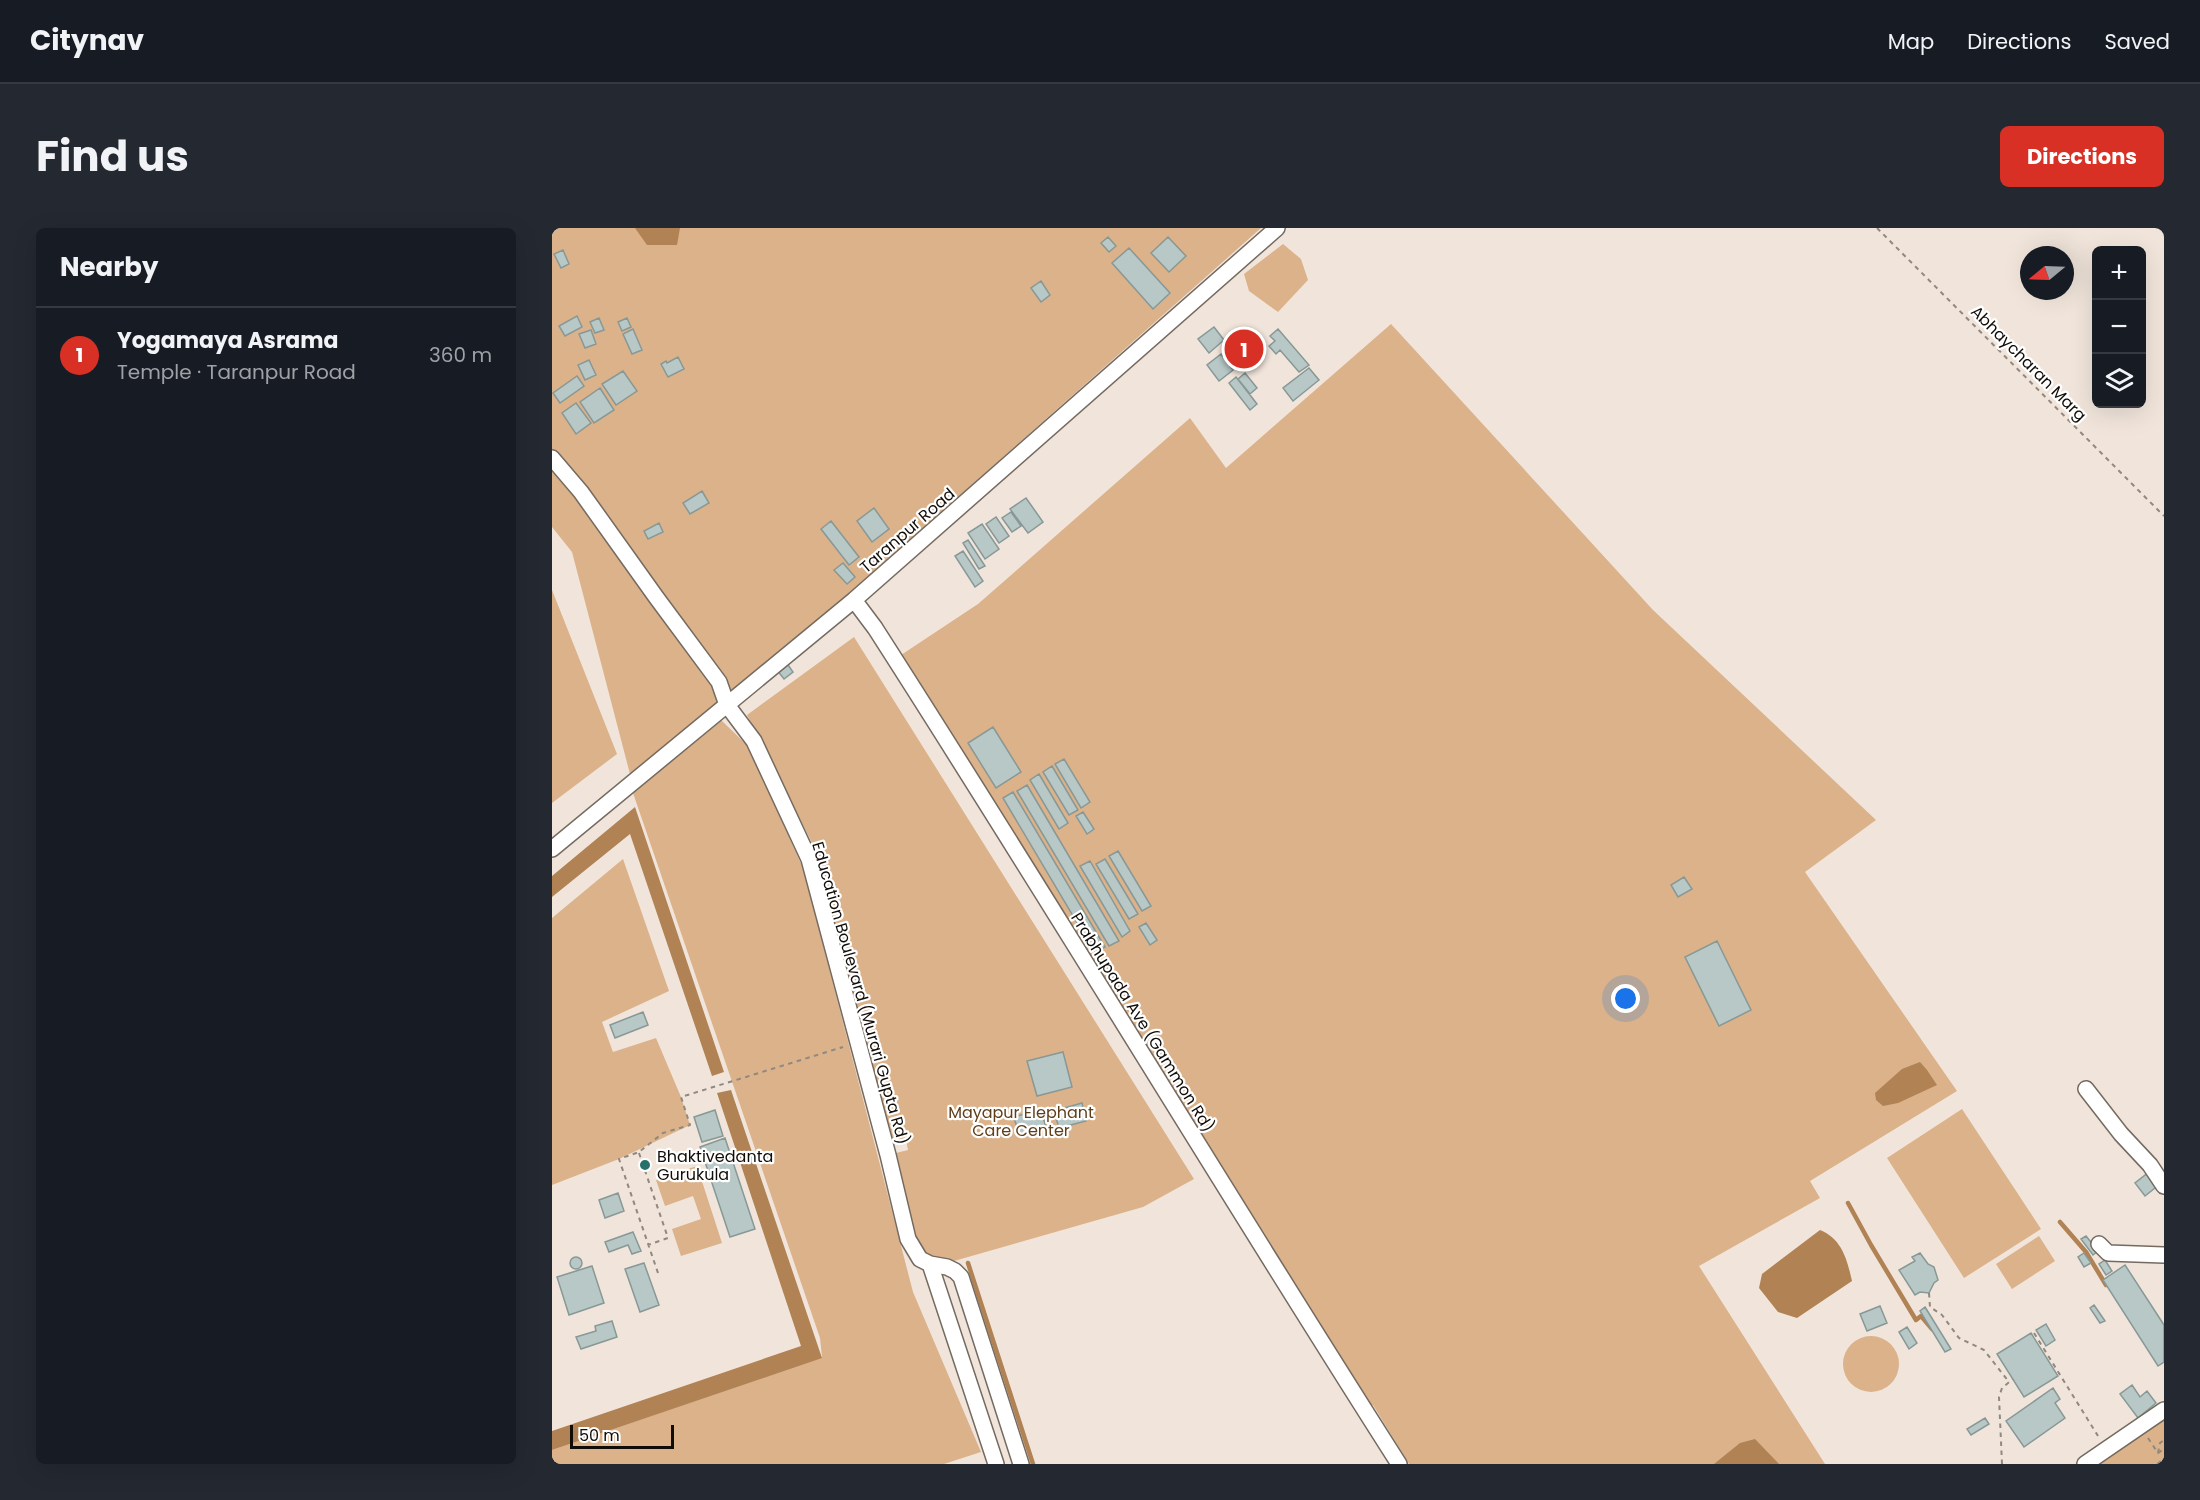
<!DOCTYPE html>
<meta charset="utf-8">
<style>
body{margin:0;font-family:Poppins,sans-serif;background:#242831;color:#f1f3f6}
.controls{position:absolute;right:18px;top:18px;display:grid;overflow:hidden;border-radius:9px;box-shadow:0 6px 24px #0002}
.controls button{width:54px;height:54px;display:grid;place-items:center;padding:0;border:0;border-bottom:2px solid #363941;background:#171b24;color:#f1f3f6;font:30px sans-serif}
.compass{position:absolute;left:1468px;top:18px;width:54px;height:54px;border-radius:50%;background:#171b24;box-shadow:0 6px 24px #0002;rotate:251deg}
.scale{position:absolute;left:18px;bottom:15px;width:104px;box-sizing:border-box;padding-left:6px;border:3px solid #100d09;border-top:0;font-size:16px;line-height:21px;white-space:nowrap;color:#100d09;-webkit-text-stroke:4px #fff;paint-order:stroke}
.you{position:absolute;left:1074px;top:771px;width:21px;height:21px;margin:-15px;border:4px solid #fff;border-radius:50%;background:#1a73e8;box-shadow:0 0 0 9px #1a73e833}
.badge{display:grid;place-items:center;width:39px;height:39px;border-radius:50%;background:#d93025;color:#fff;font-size:20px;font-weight:700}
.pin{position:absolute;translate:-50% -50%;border:3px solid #fff;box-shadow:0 2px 6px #0006}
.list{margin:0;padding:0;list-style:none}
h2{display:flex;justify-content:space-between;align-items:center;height:78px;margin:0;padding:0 24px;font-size:26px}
h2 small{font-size:20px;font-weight:400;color:#9ea1a6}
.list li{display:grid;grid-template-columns:39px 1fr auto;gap:18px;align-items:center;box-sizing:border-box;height:96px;padding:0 24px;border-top:2px solid #363941}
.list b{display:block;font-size:22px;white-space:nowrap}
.list p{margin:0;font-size:20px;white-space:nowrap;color:#9ea1a6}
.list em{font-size:20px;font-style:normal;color:#9ea1a6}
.icon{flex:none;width:33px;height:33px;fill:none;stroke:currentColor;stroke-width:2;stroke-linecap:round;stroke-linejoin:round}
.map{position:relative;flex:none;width:1612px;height:1236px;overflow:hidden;border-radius:9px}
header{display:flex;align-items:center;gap:36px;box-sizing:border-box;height:84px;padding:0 30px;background:#171b24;border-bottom:2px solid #363941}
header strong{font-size:28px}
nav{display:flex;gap:33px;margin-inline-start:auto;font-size:21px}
.intro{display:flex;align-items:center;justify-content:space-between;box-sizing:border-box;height:144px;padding:0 36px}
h1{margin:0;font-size:42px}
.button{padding:15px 27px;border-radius:9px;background:#d93025;color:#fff;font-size:21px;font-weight:700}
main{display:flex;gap:36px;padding:0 36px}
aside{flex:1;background:#171b24;border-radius:9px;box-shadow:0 6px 24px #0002}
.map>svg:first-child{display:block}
</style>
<header>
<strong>Citynav</strong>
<nav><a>Map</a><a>Directions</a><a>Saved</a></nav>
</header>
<div class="intro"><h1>Find us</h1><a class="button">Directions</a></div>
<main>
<aside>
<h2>Nearby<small></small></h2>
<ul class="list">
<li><span class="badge">1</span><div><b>Yogamaya Asrama</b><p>Temple · Taranpur Road</p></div><em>360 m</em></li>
</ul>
</aside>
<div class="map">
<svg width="1612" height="1236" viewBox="0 0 1612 1236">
<rect width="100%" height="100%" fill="#f1e5db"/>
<path fill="#dbb289" d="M 0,0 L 709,0 L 291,371 L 78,546 L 20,324 L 0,299 Z
M 731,16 L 749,31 L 756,52 L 726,84 L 697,63 L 692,46 Z
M 839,96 L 1101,382 L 1324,592 L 1253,644 L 1405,863 L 1258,953 L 1268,970 L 1147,1038 L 1273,1236 L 857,1236 L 821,1177 L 813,1182 L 343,431 L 426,376 L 638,190 L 674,240 Z
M 0,362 L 65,526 L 0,575 Z
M 302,409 L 642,951 L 591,979 L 402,1033 C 391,1032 378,1032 370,1024 C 355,1010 346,948 340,926 L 356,922 L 354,912 L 338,914 L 262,619 L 195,487 Z
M 169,492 L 196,518 L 251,640 L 361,1064 L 429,1224 L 392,1236 L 0,1236 L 0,1222 L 270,1129 L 268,1110 L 81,565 Z
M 71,631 L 117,763 L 50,794 L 61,824 L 104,810 L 129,869 L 138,897 L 67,931 L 0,957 L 0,690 Z
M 1410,881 L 1489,1001 L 1412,1050 L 1335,930 Z
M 145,938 L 170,1015 L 129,1028 L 120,1001 L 149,991 L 141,968 L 113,978 L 104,952 Z
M 1487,1008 L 1503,1033 L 1460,1061 L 1444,1036 Z
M1291 1136a28 28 0 1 1 56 0a28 28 0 1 1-56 0Z
M 1612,1188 L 1612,1236 L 1547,1236 Z"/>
<path fill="#b08254" d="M 83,0 L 128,0 L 125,17 L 95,17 Z
M 83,579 L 172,844 L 160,848 L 78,606 L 0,669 L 0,648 Z
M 1368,834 L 1375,842 L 1385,857 L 1346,875 L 1331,878 L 1324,872 L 1323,865 L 1350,841 Z
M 179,862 L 270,1130 L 0,1222 L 0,1203 L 249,1118 L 165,865 Z
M 1268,1002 C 1290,1011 1295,1031 1300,1053 L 1245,1090 L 1226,1084 L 1207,1060 L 1210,1046 Z
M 1203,1211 L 1227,1236 L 1162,1236 L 1188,1215 Z"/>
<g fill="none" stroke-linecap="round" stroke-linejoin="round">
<path stroke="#b08254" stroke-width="4.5" d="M 1296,975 L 1319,1017 L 1364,1092 L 1369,1088 L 1380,1101
M 1508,994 L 1534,1024 L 1554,1057
M 416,1035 L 481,1236"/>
</g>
<path fill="#b7c8c6" stroke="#879896" stroke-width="1.5" d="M 556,9 L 564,18 L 557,24 L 549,15 Z
M 616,9 L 634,28 L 617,44 L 599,25 Z
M 577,20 L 618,65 L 601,81 L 560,35 Z
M 11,22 L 17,36 L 9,40 L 2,26 Z
M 489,53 L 498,67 L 489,74 L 479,60 Z
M 25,88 L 30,99 L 13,108 L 7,98 Z
M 47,90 L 52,102 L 43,105 L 38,94 Z
M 75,90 L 79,99 L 70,103 L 66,94 Z
M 662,99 L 672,112 L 657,125 L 646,111 Z
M 81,101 L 90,122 L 80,126 L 71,106 Z
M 699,101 L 713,119 L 685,141 L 671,123 Z
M 726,101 L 757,137 L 747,144 L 728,122 L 724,126 L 717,118 L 723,113 L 718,108 Z
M 39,102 L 44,116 L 33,120 L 27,106 Z
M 669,126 L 681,142 L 667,153 L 655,137 Z
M 126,129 L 132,141 L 116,149 L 109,136 L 114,133 L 115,135 Z
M 37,132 L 44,147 L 33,152 L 26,137 Z
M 757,140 L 767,152 L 741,173 L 731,160 Z
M 71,143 L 85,163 L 64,177 L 50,156 Z
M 693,145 L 705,160 L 698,166 L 686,151 Z
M 25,148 L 32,158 L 8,175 L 1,165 Z
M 684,149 L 705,176 L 698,182 L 677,155 Z
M 48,160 L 62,182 L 42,195 L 28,174 Z
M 24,175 L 39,195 L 24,206 L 10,185 Z
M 150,263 L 157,275 L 138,286 L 131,275 Z
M 474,270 L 491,294 L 476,305 L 458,281 Z
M 322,280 L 337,301 L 320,314 L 305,293 Z
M 459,284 L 469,298 L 460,304 L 450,290 Z
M 444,289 L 457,308 L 447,315 L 434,296 Z
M 279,293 L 307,329 L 297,337 L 269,301 Z
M 107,295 L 111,304 L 96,311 L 92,303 Z
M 430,296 L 447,321 L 433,331 L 416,305 Z
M 416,312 L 433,338 L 427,341 L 411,315 Z
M 411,323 L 431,353 L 423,359 L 403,328 Z
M 291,335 L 303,349 L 295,356 L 282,342 Z
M 234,434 L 241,444 L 232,451 L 225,442 Z
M 441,499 L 469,544 L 444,560 L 416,515 Z
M 512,531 L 538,574 L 529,580 L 503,536 Z
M 500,538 L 526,582 L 517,587 L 491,544 Z
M 487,546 L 516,595 L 507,601 L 478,552 Z
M 475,557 L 567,713 L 557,718 L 465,563 Z
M 461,564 L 553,719 L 543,725 L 451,570 Z
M 531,584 L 542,601 L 535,606 L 524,588 Z
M 566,623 L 599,678 L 590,683 L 557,628 Z
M 553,631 L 586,686 L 577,691 L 544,636 Z
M 538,633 L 578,703 L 570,709 L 528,638 Z
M 1132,649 L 1140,661 L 1126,669 L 1119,657 Z
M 594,695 L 605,712 L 598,717 L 587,699 Z
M 1165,713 L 1199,782 L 1167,798 L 1133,729 Z
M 91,784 L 96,797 L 63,810 L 58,797 Z
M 511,824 L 520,859 L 485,868 L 475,833 Z
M 530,875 L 534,893 L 507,900 L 502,883 Z
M 489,881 L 494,900 L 467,907 L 462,889 Z
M 163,882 L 171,908 L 150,914 L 142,889 Z
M 173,910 L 203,1001 L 178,1009 L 148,919 Z
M 1597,944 L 1608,956 L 1593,968 L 1583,955 Z
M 66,965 L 72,983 L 53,990 L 47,972 Z
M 81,1004 L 89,1023 L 80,1026 L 76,1017 L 57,1024 L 53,1014 Z
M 1534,1008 L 1546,1023 L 1541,1027 L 1529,1011 Z
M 1368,1025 L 1376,1036 L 1382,1039 L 1386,1052 L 1382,1055 L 1377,1065 L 1368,1064 L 1363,1067 L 1347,1042 L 1363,1033 L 1360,1029 Z
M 1532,1025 L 1539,1035 L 1532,1039 L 1526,1029 Z
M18 1035a6 6 0 1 1 12 0a6 6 0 1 1-12 0Z
M 1553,1032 L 1560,1043 L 1554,1047 L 1547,1036 Z
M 92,1035 L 107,1077 L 88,1084 L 73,1041 Z
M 1573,1037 L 1612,1097 L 1612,1134 L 1606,1138 L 1551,1052 Z
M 40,1038 L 52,1075 L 17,1087 L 5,1049 Z
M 1542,1077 L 1553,1093 L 1548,1095 L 1538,1080 Z
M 1328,1078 L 1335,1095 L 1315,1103 L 1308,1086 Z
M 1373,1079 L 1399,1121 L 1393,1124 L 1368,1083 Z
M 60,1093 L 65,1109 L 29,1121 L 24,1109 L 44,1103 L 43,1098 Z
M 1494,1096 L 1503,1112 L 1494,1118 L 1484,1102 Z
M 1355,1099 L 1365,1115 L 1357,1121 L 1347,1104 Z
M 1479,1105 L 1506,1148 L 1472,1169 L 1445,1126 Z
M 1580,1157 L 1588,1169 L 1595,1163 L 1604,1175 L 1586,1190 L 1568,1166 Z
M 1501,1160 L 1508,1171 L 1503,1175 L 1513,1190 L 1472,1219 L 1454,1193 Z
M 1433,1190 L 1437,1196 L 1419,1207 L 1415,1201 Z"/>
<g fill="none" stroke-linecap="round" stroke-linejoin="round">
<g stroke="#746a60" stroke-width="18">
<path id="minor" d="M 0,230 L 29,264 L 104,369 L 167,454 L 175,477 L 202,513 L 257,631 L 336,927 L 356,1011 L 368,1031 L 378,1036 L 395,1039 L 403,1043 L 409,1049 L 469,1236
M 302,372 L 323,400 C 501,677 670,959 847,1236
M 0,621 L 302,372 L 725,0
M 1534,861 L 1569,906 L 1598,937 L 1612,958
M 1547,1016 L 1556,1025 L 1612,1027
M 378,1036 L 444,1236
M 1533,1236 L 1612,1182"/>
</g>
<path stroke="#908881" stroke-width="2" stroke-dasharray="4.5 4.5" stroke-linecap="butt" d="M 1325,0 L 1612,288
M 87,925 L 116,1010 L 96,1017
M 106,1045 L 67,931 L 87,924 L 111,905 L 138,897 L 129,869 L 291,819
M 1377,1065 L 1378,1079 L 1390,1087 L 1407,1110 L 1432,1122 L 1457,1154
M 1482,1105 L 1546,1208
M 1596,1210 L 1606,1225 L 1612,1221
M 1606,1225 L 1608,1215 L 1612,1212
M 1450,1236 L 1447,1169 L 1450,1160 L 1461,1151
M 1605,1236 L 1612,1231"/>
<use href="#minor" stroke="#fff" stroke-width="15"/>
</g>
<circle fill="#28716a" stroke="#fff" stroke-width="2" cx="93" cy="937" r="6"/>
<g text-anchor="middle" stroke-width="4.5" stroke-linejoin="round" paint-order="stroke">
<g font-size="16" fill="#100d09" stroke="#fff">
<text transform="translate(1477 135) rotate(45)" y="6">Abhaycharan Marg</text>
<text transform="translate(355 302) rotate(-41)" y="6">Taranpur Road</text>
<text transform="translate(309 765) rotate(74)" y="6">Education Boulevard (Murari Gupta Rd)</text>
<text transform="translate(591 794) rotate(58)" y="6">Prabhupada Ave (Gammon Rd)</text>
</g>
<g font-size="16" fill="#5f3e1a" stroke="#fff">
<text x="469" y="890">Mayapur Elephant<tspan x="469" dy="18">Care Center</tspan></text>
</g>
<g font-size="16" fill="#100d09" stroke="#fff" text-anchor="start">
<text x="105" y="934">Bhaktivedanta<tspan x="105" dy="18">Gurukula</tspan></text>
</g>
</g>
</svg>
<div class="controls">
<button>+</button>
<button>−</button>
<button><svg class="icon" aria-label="layers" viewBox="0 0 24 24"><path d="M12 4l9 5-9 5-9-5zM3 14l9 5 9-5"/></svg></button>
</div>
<svg class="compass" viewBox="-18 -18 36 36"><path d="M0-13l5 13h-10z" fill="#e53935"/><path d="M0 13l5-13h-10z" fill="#9ea1a6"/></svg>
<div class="scale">50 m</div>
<div class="you"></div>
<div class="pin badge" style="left:692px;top:121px">1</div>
</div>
</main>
